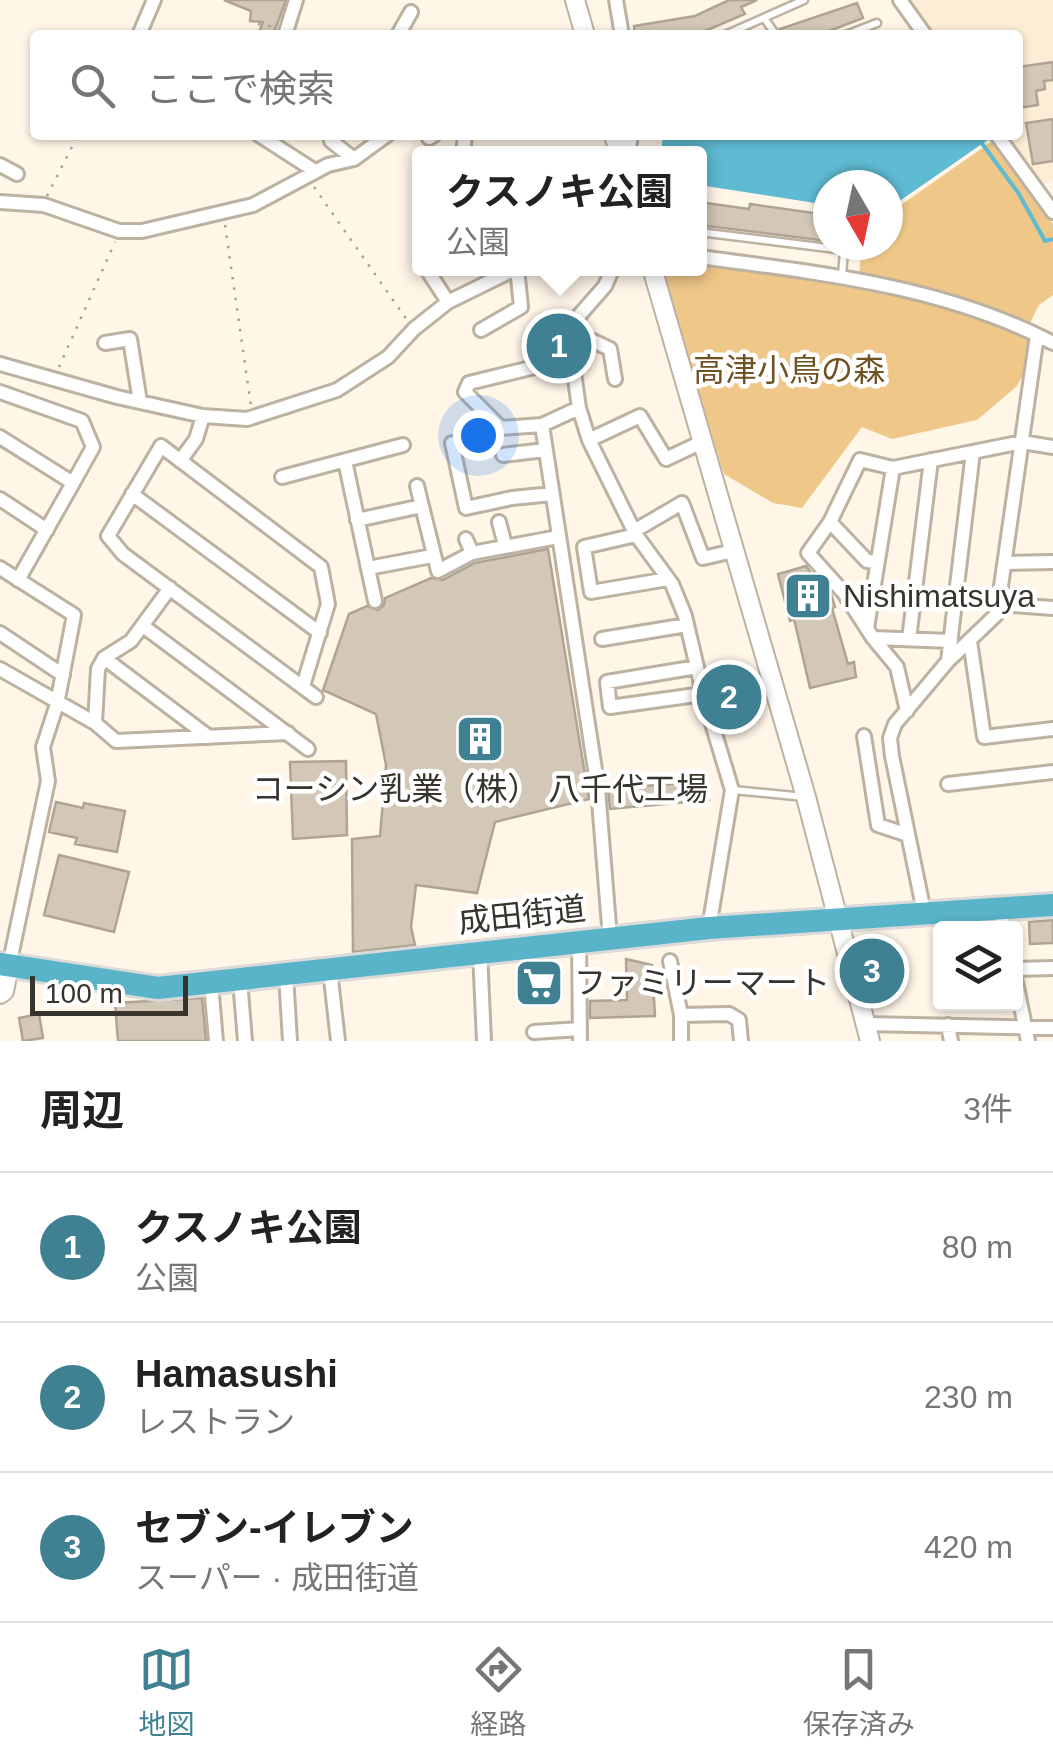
<!DOCTYPE html>
<html lang="ja">
<meta charset="utf-8">
<style>
body{margin:0;font-family:Arial,"Noto Sans JP",sans-serif;background:#f6f6f6;color:#222}
.controls{position:absolute;right:30px;bottom:30px;display:grid;overflow:hidden;border-radius:10px;box-shadow:0 2px 8px #0004}
.controls button{width:90px;height:90px;display:grid;place-items:center;padding:0;border:0;border-bottom:2px solid #e0e0e0;background:#fff;color:#222;font:50px sans-serif}
.compass{position:absolute;left:813px;top:170px;width:90px;height:90px;border-radius:50%;background:#fff;box-shadow:0 2px 8px #0004;rotate:171deg}
.scale{position:absolute;left:30px;bottom:25px;width:158px;box-sizing:border-box;padding-left:10px;border:5px solid #37332d;border-top:0;font-size:28px;line-height:35px;white-space:nowrap;color:#37332d;-webkit-text-stroke:8px #fff;paint-order:stroke}
.you{position:absolute;left:478px;top:435px;width:35px;height:35px;margin:-25px;border:8px solid #fff;border-radius:50%;background:#1a73e8;box-shadow:0 0 0 15px #1a73e833}
.badge{display:grid;place-items:center;width:65px;height:65px;border-radius:50%;background:#3f8192;color:#fff;font-size:32px;font-weight:700}
.pin{position:absolute;translate:-50% -50%;border:5px solid #fff;box-shadow:0 2px 10px #0006}
.popup{position:absolute;left:412px;top:146px;width:295px;height:130px;box-sizing:border-box;display:grid;place-content:center;border-radius:10px;background:#fff;filter:drop-shadow(0 2px 8px #0005);font-size:32px;white-space:nowrap;color:#767676}
.popup b{font-size:38px;color:#222}
.popup::after{content:'';position:absolute;left:50%;top:100%;margin-left:-20px;border:20px solid transparent;border-top-color:#fff}
.list{margin:0;padding:0;list-style:none}
h2{display:flex;justify-content:space-between;align-items:center;height:130px;margin:0;padding:0 40px;font-size:42px}
h2 small{font-size:32px;font-weight:400;color:#767676}
.list li{display:grid;grid-template-columns:65px 1fr auto;gap:30px;align-items:center;box-sizing:border-box;height:150px;padding:0 40px;border-top:2px solid #e0e0e0}
.list b{display:block;font-size:38px;white-space:nowrap}
.list p{margin:0;font-size:32px;white-space:nowrap;color:#767676}
.list em{font-size:32px;font-style:normal;color:#767676}
.icon{flex:none;width:55px;height:55px;fill:none;stroke:currentColor;stroke-width:2;stroke-linecap:round;stroke-linejoin:round}
.map{position:relative;flex:none;width:1053px;height:1041px;overflow:hidden}
.search{position:absolute;background:#fff;box-shadow:0 2px 8px #0004;left:30px;right:30px;top:30px;height:110px;display:flex;align-items:center;gap:25px;box-sizing:border-box;padding:0 35px;border-radius:10px;color:#767676;font-size:38px}
.sheet{height:580px;background:#fff}
nav{display:flex;justify-content:space-around;align-items:center;box-sizing:border-box;height:140px;border-top:2px solid #e0e0e0;background:#fff;font-size:28px;color:#767676}
nav a{display:grid;justify-items:center;gap:5px}
nav .on{color:#3f8192}
.map>svg:first-child{display:block}
</style>
<div class="map">
<svg width="1053" height="1041" viewBox="0 0 1053 1041">
<rect width="100%" height="100%" fill="#fff6e8"/>
<path fill="#fdedd6" d="M 910,0 L 1053,0 L 1053,180 L 1043,184 L 1008,135 L 1018,135 L 1018,35 L 935,35 Z"/>
<path fill="#efc788" d="M 991,142 L 1053,224 L 1053,295 L 1039,305 L 1029,325 L 989,307 L 859,275 L 862,245 L 888,245 L 888,214 Z
M 699,264 C 815,280 924,287 1032,338 L 1028,366 L 1017,386 L 977,420 L 892,439 L 862,427 L 802,508 L 773,503 L 724,474 L 660,270 L 699,268 Z"/>
<path fill="#5ebbd2" d="M 663,135 L 986,135 L 989,139 L 888,209 L 888,185 L 828,185 L 828,205 L 699,185 L 699,154 L 661,153 Z"/>
<g fill="none" stroke-linecap="round" stroke-linejoin="round">
<path stroke="#5ebbd2" stroke-width="4" d="M 981,142 L 1019,194 L 1045,241 L 1053,239"/>
</g>
<path fill="#d3c8b8" stroke="#afa494" stroke-width="2.5" d="M 224,0 L 286,0 L 273,35 L 258,35 L 263,22 L 250,21 L 251,11 Z
M 729,0 L 757,0 L 741,7 L 745,14 L 705,31 L 690,35 L 635,35 L 634,26 L 695,16 Z
M 857,3 L 863,18 L 819,35 L 783,35 L 780,29 Z
M 1053,62 L 1053,80 L 1044,81 L 1045,89 L 1036,91 L 1038,105 L 1018,108 L 1018,67 Z
M 1053,119 L 1053,161 L 1033,164 L 1026,123 Z
M 699,202 L 749,209 L 750,204 L 828,215 L 828,241 L 699,225 Z
M 548,549 L 589,799 L 495,822 L 477,893 L 416,885 L 411,927 L 415,945 L 353,952 L 352,839 L 380,836 L 386,765 L 376,714 L 323,690 L 349,614 L 367,606 L 378,610 L 384,605 L 385,598 L 431,578 L 443,580 L 475,563 Z
M 806,566 L 819,584 L 822,583 L 831,594 L 835,607 L 832,608 L 848,664 L 854,662 L 856,677 L 810,688 L 794,619 L 790,621 L 778,574 Z
M 739,677 L 748,707 L 720,716 L 712,686 Z
M 346,761 L 347,835 L 293,839 L 290,762 Z
M 707,781 L 709,800 L 610,809 L 608,789 Z
M 56,802 L 83,808 L 84,803 L 125,811 L 117,852 L 75,844 L 77,838 L 49,832 Z
M 59,855 L 129,872 L 114,932 L 44,915 Z
M 1053,920 L 1053,943 L 1030,944 L 1029,922 Z
M 879,953 L 887,988 L 871,992 L 863,957 Z
M 626,959 L 652,965 L 655,1016 L 590,1018 L 590,1001 L 627,1000 Z
M 550,969 L 552,993 L 531,995 L 529,971 Z
M 202,998 L 206,1041 L 118,1041 L 115,1003 Z
M 39,1014 L 43,1038 L 23,1041 L 19,1018 Z"/>
<g fill="none" stroke-linecap="round" stroke-linejoin="round">
<g stroke="#bdb2a2" stroke-width="11">
<path id="lane" d="M 764,18 L 776,35
M 725,35 L 804,0
M 846,35 L 877,23
M 699,232 L 844,250 L 842,276
M 733,790 L 805,797"/>
</g>
<g stroke="#bdb2a2" stroke-width="18">
<path id="street" d="M 616,0 L 622,35
M 900,0 L 925,35
M 139,35 L 154,0
M 285,35 L 296,0
M 398,35 L 411,12
M 259,135 L 315,171
M 997,135 L 1053,212
M 429,138 L 434,135
M 331,141 L 354,159
M 463,154 L 465,135
M 628,154 L 631,135
M 0,165 L 17,174
M 0,202 L 44,205 L 119,231 L 142,231 L 253,205 L 328,165 L 354,159 L 387,135
M 699,257 C 820,273 944,286 1053,343
M 426,268 L 448,302
M 613,268 L 605,286 L 577,318 L 572,358 L 579,408 L 589,440 L 636,535 L 672,584 L 685,616 L 704,697 L 732,790 L 709,928
M 576,333 L 610,349 L 615,379
M 105,343 L 130,339 L 140,402
M 572,358 L 469,383 L 465,392 L 501,428 L 542,425 L 579,408
M 0,364 L 117,397 L 203,416 L 247,419 L 337,390 L 388,357 L 414,329 L 448,302 L 517,268 L 521,307 L 481,330
M 0,392 L 82,421 L 93,447 L 73,483
M 542,425 L 598,789 L 610,938
M 0,437 L 73,483 L 18,580
M 589,440 L 640,416 L 666,459 L 702,442
M 452,443 L 466,508 L 512,498 L 552,494
M 503,455 L 545,450
M 180,461 L 196,439 L 203,416
M 345,461 L 375,601
M 282,477 L 403,445
M 417,486 L 438,571 L 472,553 L 558,537
M 132,494 L 320,633
M 0,499 L 47,530
M 357,520 L 422,506
M 499,522 L 505,545
M 830,522 L 867,561 L 877,562
M 634,531 L 682,503 L 703,558 L 733,551
M 636,535 L 584,547 L 591,592 L 668,579
M 466,539 L 472,553
M 1006,563 L 1053,562
M 0,568 L 74,615 L 57,704 L 43,747 L 48,781 L 9,966
M 368,568 L 432,556
M 1001,604 L 1053,608
M 143,626 L 308,749
M 867,628 L 893,468
M 0,633 L 63,675
M 873,638 L 951,641
M 602,639 L 687,625
M 909,639 L 931,460
M 970,641 L 984,737 L 1053,729
M 104,658 L 209,737
M 948,661 L 973,452
M 697,667 L 607,682 L 610,707 L 703,694
M 0,669 L 95,723 L 98,669 L 104,658 L 131,641 L 170,588
M 303,686 L 328,604 L 321,567 L 161,446 L 108,536 L 123,554 L 316,697
M 907,711 L 897,667 L 873,638 L 844,593 L 808,553 L 830,522 L 860,460 L 893,468 L 1022,442 L 1053,447
M 95,723 L 116,741 L 288,733
M 864,736 L 878,825 L 908,835
M 948,784 L 1053,772
M 999,909 L 1003,928
M 924,912 L 892,756 L 890,738 L 895,724 L 948,661 L 997,614 L 1037,335
M 579,940 L 580,1041
M 480,952 L 484,1041
M 670,961 L 681,1015 L 681,1041
M 1016,969 L 1053,968
M 330,970 L 338,1041
M 286,975 L 290,1041
M 240,980 L 245,1041
M 1016,982 L 1028,1041
M 211,984 L 216,1041
M 681,1015 L 729,1014 L 739,1020 L 741,1041
M 866,1024 L 1053,1028
M 948,1025 L 951,1041
M 534,1032 L 580,1029"/>
</g>
<g stroke="#bdb2a2" stroke-width="22">
<path id="secondary" d="M 575,0 L 585,35
M 614,135 L 620,154
M 652,268 L 806,797 L 870,1041
M 0,994 L 4,991 L 9,966"/>
</g>
<g stroke="#dbdad9" stroke-width="28">
<path id="highway" d="M 0,964 L 158,988 L 709,928 L 1053,905"/>
</g>
<path stroke="#a7a096" stroke-width="2.5" stroke-dasharray="2.5 8" stroke-linecap="butt" d="M 258,24 L 276,27
M 652,150 L 654,154
M 314,187 L 407,320
M 47,196 L 78,135
M 225,225 L 251,406
M 59,367 L 115,242"/>
<use href="#lane" stroke="#fff" stroke-width="6"/>
<use href="#street" stroke="#fff" stroke-width="12"/>
<use href="#secondary" stroke="#fff" stroke-width="18"/>
<use href="#highway" stroke="#59b3c9" stroke-width="22"/>
</g>
<defs>
<g id="building-square" transform="scale(2.5)"><rect x="-9" y="-9" width="18" height="18" rx="4" fill="#3f8192" stroke="#fff"/><path d="M-4-6H4V6H1V3H-1V6H-4ZM-2.5-4.3h1.7v1.8h-1.7ZM.8-4.3h1.7v1.8H.8ZM-2.5-1h1.7V.8h-1.7ZM.8-1h1.7V.8H.8Z" fill="#fff"/></g>
<g id="supermarket-square" transform="scale(2.5)"><rect x="-9" y="-9" width="18" height="18" rx="4" fill="#3f8192" stroke="#fff"/><path d="M-6-5.5h2.5l.6 2H6L4.5 2H-2.5L-4.4-4H-6ZM-1.5 3.2a1.3 1.3 0 1 0 .1 0ZM3 3.2a1.3 1.3 0 1 0 .1 0Z" fill="#fff"/></g>
</defs>
<g fill-rule="evenodd">
<use href="#building-square" x="808" y="596"/>
<use href="#building-square" x="480" y="739"/>
<use href="#supermarket-square" x="539" y="983"/>
</g>
<g text-anchor="middle" stroke-width="9" stroke-linejoin="round" paint-order="stroke">
<g font-size="32" fill="#6e5222" stroke="#fff">
<text x="789" y="381">高津小鳥の森</text>
</g>
<g font-size="32" fill="#37332d" stroke="#fff" text-anchor="start">
<text x="843" y="607">Nishimatsuya</text>
<text x="480" y="800" text-anchor="middle">コーシン乳業（株） 八千代工場</text>
<text x="574" y="994">ファミリーマート</text>
</g>
<g font-size="32" fill="#37332d" stroke="#fff">
<text transform="translate(522 915) rotate(-6)" y="11">成田街道</text>
</g>
</g>
</svg>
<div class="controls">
<button><svg class="icon" aria-label="layers" viewBox="0 0 24 24"><path d="M12 4l9 5-9 5-9-5zM3 14l9 5 9-5"/></svg></button>
</div>
<svg class="compass" viewBox="-18 -18 36 36"><path d="M0-13l5 13h-10z" fill="#e53935"/><path d="M0 13l5-13h-10z" fill="#767676"/></svg>
<div class="scale">100 m</div>
<div class="you"></div>
<div class="pin badge" style="left:559px;top:346px">1</div>
<div class="popup"><b>クスノキ公園</b>公園</div>
<div class="pin badge" style="left:729px;top:697px">2</div>
<div class="pin badge" style="left:872px;top:971px">3</div>
<div class="search"><svg class="icon" aria-label="search" viewBox="0 0 24 24"><circle cx="10" cy="10" r="6"/><path d="M15 15l6 6"/></svg>ここで検索</div>
</div>
<section class="sheet">
<h2>周辺<small>3件</small></h2>
<ul class="list">
<li><span class="badge">1</span><div><b>クスノキ公園</b><p>公園</p></div><em>80 m</em></li>
<li><span class="badge">2</span><div><b>Hamasushi</b><p>レストラン</p></div><em>230 m</em></li>
<li><span class="badge">3</span><div><b>セブン-イレブン</b><p>スーパー · 成田街道</p></div><em>420 m</em></li>
</ul>
</section>
<nav>
<a class="on"><svg class="icon" aria-label="map" viewBox="0 0 24 24"><path d="M3 6l6-2 6 2 6-2v14l-6 2-6-2-6 2zM9 4v14M15 6v14"/></svg>地図</a>
<a><svg class="icon" aria-label="directions" viewBox="0 0 24 24"><path d="M12 3l9 9-9 9-9-9zM9 14v-3h6M13 9l2 2-2 2"/></svg>経路</a>
<a><svg class="icon" aria-label="saved" viewBox="0 0 24 24"><path d="M7 4h10v16l-5-4-5 4z"/></svg>保存済み</a>
</nav>
